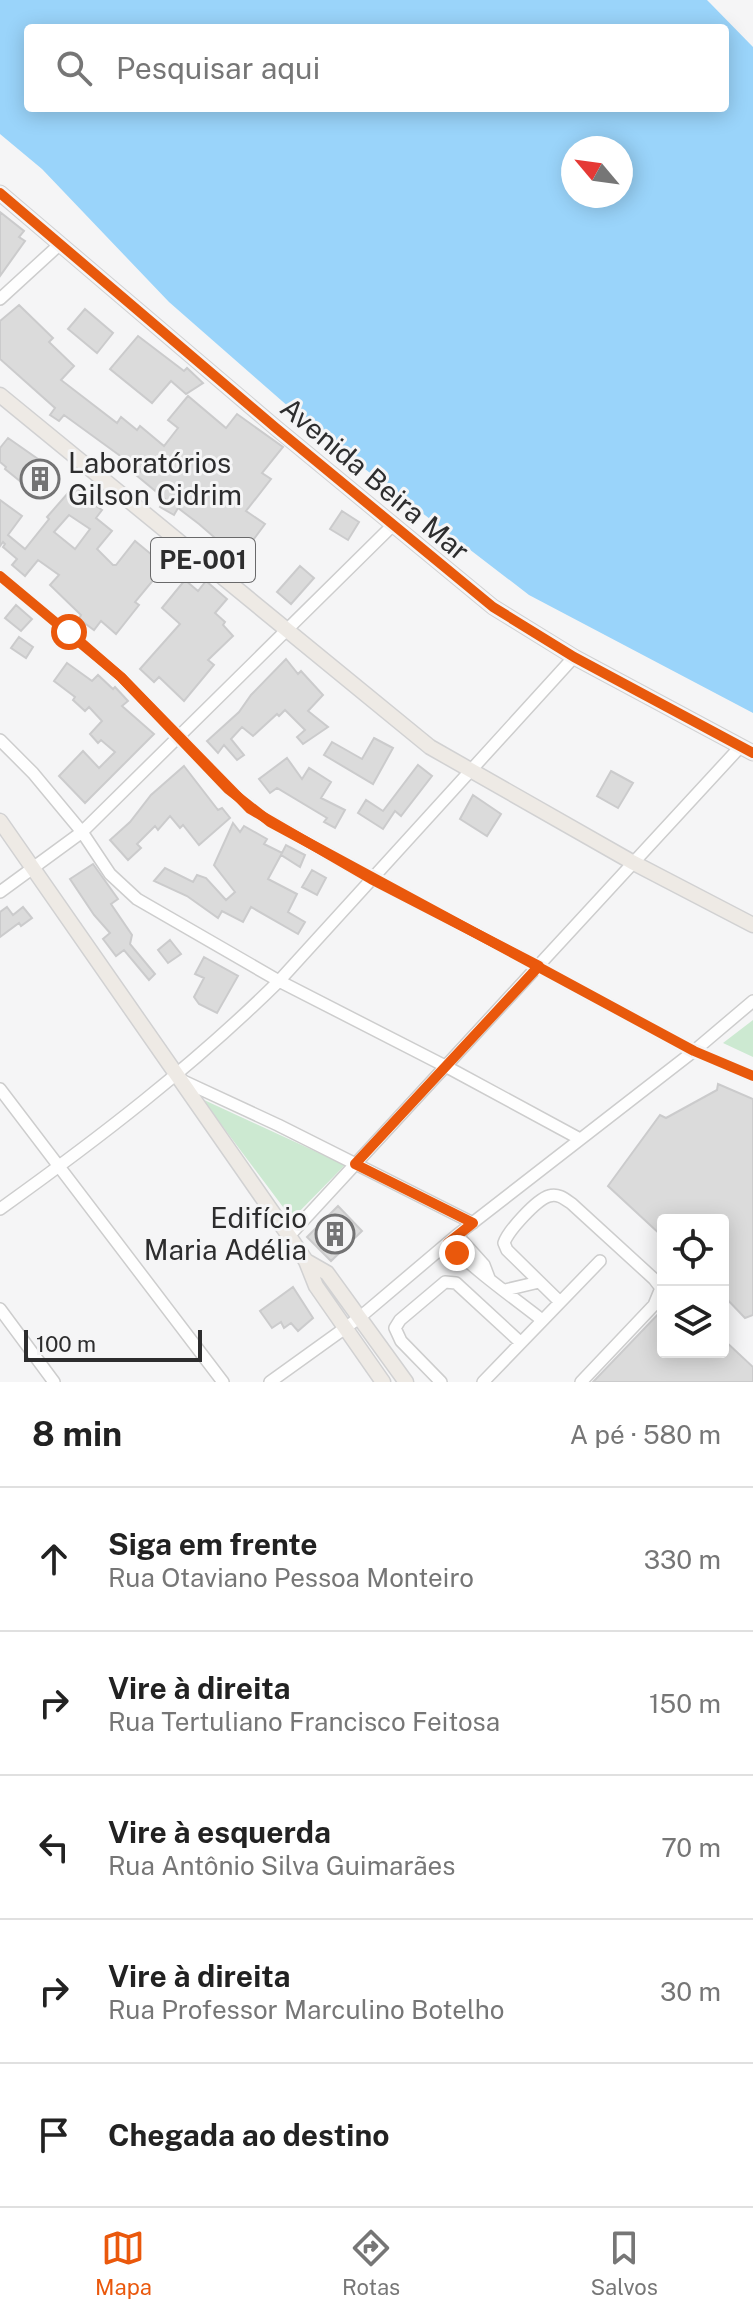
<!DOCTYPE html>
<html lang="pt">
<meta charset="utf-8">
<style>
body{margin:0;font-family:"Public Sans",sans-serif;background:#f6f6f6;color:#222}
.controls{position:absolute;right:24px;bottom:24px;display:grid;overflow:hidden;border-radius:8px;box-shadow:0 4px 20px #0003}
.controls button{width:72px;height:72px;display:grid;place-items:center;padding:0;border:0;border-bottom:2px solid #e0e0e0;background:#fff;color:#222;font:40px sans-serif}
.compass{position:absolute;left:561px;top:136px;width:72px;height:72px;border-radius:50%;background:#fff;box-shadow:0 4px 20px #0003;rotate:299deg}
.scale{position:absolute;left:24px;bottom:20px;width:178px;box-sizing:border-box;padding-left:8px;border:4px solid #2d2d2e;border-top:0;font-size:22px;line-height:28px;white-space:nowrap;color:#2d2d2e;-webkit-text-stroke:6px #f5f5f6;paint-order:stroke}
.stop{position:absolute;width:24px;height:24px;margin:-18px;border:6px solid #ea580c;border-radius:50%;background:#fff}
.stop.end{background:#ea580c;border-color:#fff;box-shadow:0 2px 8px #0008}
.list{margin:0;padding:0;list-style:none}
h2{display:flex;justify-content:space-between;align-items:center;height:104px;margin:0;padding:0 32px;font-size:34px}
h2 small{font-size:26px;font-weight:400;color:#767676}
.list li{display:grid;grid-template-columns:52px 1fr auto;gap:24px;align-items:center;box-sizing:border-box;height:144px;padding:0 32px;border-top:2px solid #e0e0e0}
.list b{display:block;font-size:30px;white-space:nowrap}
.list p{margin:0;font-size:26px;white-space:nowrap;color:#767676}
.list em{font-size:26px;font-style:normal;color:#767676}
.icon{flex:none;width:44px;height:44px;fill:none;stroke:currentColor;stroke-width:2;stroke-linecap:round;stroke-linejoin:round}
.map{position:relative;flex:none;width:753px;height:1382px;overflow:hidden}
.search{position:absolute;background:#fff;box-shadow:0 4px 20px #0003;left:24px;right:24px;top:24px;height:88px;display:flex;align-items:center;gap:20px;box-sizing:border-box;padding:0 28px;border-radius:8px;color:#767676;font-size:30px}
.sheet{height:824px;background:#fff}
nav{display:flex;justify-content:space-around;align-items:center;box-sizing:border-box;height:112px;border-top:2px solid #e0e0e0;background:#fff;font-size:22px;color:#767676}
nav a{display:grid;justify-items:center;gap:4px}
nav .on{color:#ea580c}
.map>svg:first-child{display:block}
</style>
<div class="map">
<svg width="753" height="1382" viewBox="0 0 753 1382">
<rect width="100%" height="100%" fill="#f5f5f6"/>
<path fill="#cce9d1" d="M 753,1020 L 753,1057 L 723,1043 Z
M 202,1099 L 345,1165 L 292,1219 Z"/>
<path fill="#9ad4fa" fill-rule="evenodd" d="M 0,0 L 707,0 L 710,3 L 753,47 L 753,713 L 529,595 L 322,436 L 169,302 L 42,169 L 0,134 ZM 28,28 L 725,28 L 725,108 L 28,108 ZM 573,148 L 621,148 L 621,196 L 573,196 Z"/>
<path fill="#dbdbdb" stroke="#cbcbcc" stroke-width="2" fill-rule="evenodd" d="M 0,212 L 24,231 L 19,237 L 25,241 L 0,276 Z
M 19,305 L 53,338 L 49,342 L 74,366 L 61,380 L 117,423 L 121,417 L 137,430 L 140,426 L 164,446 L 178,428 L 168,420 L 188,396 L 226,428 L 237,414 L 283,447 L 262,473 L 271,479 L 246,511 L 265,524 L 234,566 L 207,545 L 214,537 L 199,524 L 178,508 L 174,515 L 160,507 L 165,499 L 136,475 L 141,471 L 64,415 L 59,421 L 50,415 L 55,408 L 0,359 L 0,321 Z
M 85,309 L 113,333 L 97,353 L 68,329 Z
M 138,336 L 184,371 L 187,368 L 203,383 L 186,394 L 171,381 L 152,403 L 110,369 Z
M 8,438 L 58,473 L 47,487 L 44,485 L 36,494 L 5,469 L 6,467 L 0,462 L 0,448 Z
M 75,485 L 86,495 L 84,498 L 102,510 L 96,518 L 112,531 L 97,549 L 113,565 L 116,565 L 135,541 L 152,555 L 157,550 L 169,561 L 135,602 L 139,605 L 116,634 L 101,621 L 94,630 L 79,619 L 81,615 L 50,585 L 59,575 L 38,560 L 25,576 L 12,565 L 17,559 L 3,547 L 5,544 L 3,542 L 0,546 L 0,500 L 22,516 L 8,535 L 25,549 L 49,519 L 47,517 ZM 69,515 L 90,529 L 75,549 L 54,532 Z
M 342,511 L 359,522 L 348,540 L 330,529 Z
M 300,566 L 314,578 L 291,604 L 277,592 Z
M 185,580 L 198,591 L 206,581 L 227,599 L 215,613 L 225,622 L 223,625 L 233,636 L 208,660 L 214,665 L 184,701 L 159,677 L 154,682 L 140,669 L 180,624 L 162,608 Z
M 16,605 L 32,619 L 21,631 L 5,618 Z
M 19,637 L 33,647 L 26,658 L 11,648 Z
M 286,659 L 298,674 L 301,671 L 323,695 L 308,711 L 328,727 L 303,744 L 297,737 L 305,730 L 285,710 L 279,716 L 277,714 L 253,736 L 242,727 L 231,739 L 244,755 L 237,760 L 224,745 L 218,753 L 207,741 L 239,712 L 251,695 Z
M 67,663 L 92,681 L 98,675 L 113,689 L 115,687 L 128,701 L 122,706 L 154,734 L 85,803 L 59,776 L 83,751 L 99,768 L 115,752 L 101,740 L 98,743 L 90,734 L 102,721 L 89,707 L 85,711 L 73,700 L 75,697 L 54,681 Z
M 374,738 L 393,748 L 373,784 L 324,755 L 332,742 L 362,759 Z
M 287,758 L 302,779 L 309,768 L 331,782 L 321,798 L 345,810 L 335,828 L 324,822 L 327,818 L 277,788 L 270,793 L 259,779 Z
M 418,765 L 432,776 L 401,816 L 395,811 L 383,829 L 358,813 L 366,800 L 383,811 Z
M 184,766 L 218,810 L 222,808 L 230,818 L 199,845 L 183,825 L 180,828 L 170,816 L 158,830 L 155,826 L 137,844 L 141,848 L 128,860 L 110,840 L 130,822 L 151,795 Z
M 611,771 L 633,783 L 618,808 L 597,796 Z
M 473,795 L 501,814 L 487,836 L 460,819 Z
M 233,823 L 240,832 L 244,826 L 267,839 L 264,844 L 282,853 L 286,845 L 305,855 L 300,867 L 281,855 L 268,879 L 297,894 L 288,912 L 305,922 L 298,934 L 251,907 L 243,922 L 222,911 L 218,918 L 187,896 L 154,881 L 165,868 L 193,882 L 197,875 L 206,878 L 226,900 L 235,892 L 214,865 Z
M 93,864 L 118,899 L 111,904 L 132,935 L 130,944 L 155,974 L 149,980 L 124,950 L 116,956 L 103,939 L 110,933 L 94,915 L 70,879 Z
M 312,870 L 326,878 L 317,895 L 302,887 Z
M 7,907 L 13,915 L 23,907 L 32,918 L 21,926 L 19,923 L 0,937 L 0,912 Z
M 170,940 L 181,954 L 168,963 L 158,950 Z
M 204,957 L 238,976 L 217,1013 L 199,1004 L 194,997 L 204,978 L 195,974 Z
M 718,1084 L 753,1099 L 753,1315 L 745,1318 L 723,1295 L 723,1220 L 663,1220 L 663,1237 L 608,1186 L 660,1115 L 666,1118 L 717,1090 Z
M 338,1206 L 362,1231 L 331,1261 L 307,1237 Z
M 293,1287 L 313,1318 L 298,1331 L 291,1323 L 284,1328 L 281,1322 L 272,1328 L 260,1311 Z
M 663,1309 L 663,1352 L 723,1352 L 723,1339 L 753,1367 L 753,1382 L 593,1382 Z"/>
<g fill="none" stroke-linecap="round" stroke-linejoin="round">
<g stroke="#cdcdcd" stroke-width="14">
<path id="minor" d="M 0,299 L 59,245
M 0,576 L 121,677 L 228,789 L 270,822 L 694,1051 L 753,1076
M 0,740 L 33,773 L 82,832 L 110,874 L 137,899 L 279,981 L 447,1067 L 580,1139
M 0,892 L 82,832 L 394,524
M 179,1079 L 278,1125 L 473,1223
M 0,1089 L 223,1382
M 0,1209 C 98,1139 193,1066 279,981 L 574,657
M 457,1235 L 484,1265 L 489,1278
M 289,1236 L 741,746
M 448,1243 C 477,1272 510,1295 542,1320
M 505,1290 L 539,1282
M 560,1302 L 507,1250 L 504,1243 C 508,1231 536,1200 549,1196 C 558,1193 565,1199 572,1204 L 654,1279 L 661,1288 L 654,1305 L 581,1382
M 0,1309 L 54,1382
M 270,1382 L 359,1318 L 457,1235 L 694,1051 L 753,1001
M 441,1382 L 401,1341 L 395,1328 L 400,1320 L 445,1282 L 456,1283 L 520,1342
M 483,1382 L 600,1261"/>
</g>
<g stroke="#d1d1d2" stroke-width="17">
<path id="major" d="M 0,193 L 276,428 L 493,607 L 574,657 L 753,753
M 0,395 L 430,747 L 632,862 L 753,925
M 0,821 L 289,1236 L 306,1261 L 316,1286 L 383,1382
M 306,1261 L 327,1273 L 406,1382"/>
</g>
<use href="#minor" stroke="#fefefe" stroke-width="11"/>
<use href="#major" stroke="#eeeae5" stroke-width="14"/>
<g stroke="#f5f5f6" stroke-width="15">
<path id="cycleway" d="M 0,193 L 276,428 L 493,607 L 574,657 L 753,753
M 0,576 L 121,677 L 228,789 L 270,822 L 694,1051 L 753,1076"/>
</g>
<use href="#cycleway" stroke="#e8590c" stroke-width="10"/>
</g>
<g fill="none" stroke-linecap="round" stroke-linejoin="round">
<path stroke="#ea580c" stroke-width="10" d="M 69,632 L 121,677 L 250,809 L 371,879 L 539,966 L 355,1164 L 473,1223 L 448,1243 L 457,1253"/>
</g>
<defs>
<g id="building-ring" transform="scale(2)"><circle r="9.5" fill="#f5f5f6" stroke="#737374" stroke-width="1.5"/><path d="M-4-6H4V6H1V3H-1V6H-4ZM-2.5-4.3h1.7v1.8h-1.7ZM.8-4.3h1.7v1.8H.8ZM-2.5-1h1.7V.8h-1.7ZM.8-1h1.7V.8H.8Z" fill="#737374"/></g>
</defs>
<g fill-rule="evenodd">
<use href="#building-ring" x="40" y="479"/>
<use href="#building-ring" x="335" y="1234"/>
</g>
<g text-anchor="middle" stroke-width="6" stroke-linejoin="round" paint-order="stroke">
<rect fill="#f5f5f6" stroke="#69696a" stroke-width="2" x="151" y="538" width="104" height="44" rx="6"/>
<g font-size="26" font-weight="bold" fill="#2d2d2e">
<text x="203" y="569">PE-001</text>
</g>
<g font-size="28" fill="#2d2d2e" stroke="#f5f5f6" text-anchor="start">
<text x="68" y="473">Laboratórios<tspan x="68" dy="32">Gilson Cidrim</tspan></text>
<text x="307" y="1228" text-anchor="end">Edifício<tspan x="307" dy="32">Maria Adélia</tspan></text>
</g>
<g font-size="28" fill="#2d2d2e" stroke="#f5f5f6">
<text transform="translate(375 479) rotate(40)" y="10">Avenida Beira Mar</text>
</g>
</g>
</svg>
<div class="controls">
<button><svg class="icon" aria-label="locate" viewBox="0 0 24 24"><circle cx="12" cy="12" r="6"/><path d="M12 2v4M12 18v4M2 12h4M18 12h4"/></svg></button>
<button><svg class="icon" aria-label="layers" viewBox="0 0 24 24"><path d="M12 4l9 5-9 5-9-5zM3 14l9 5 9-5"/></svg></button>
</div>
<svg class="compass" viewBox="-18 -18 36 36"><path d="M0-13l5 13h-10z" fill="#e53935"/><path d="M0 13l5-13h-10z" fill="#767676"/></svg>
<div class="scale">100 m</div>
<div class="stop" style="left:69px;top:632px"></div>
<div class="stop end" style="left:457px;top:1253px"></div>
<div class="search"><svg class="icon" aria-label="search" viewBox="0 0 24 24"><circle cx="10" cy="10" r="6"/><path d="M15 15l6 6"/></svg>Pesquisar aqui</div>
</div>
<section class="sheet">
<h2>8 min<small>A pé · 580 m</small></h2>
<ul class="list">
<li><svg class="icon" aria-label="ahead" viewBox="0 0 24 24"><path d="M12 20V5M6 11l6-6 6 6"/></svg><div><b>Siga em frente</b><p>Rua Otaviano Pessoa Monteiro</p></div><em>330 m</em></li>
<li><svg class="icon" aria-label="right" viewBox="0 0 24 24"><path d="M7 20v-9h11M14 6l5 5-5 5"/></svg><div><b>Vire à direita</b><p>Rua Tertuliano Francisco Feitosa</p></div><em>150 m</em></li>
<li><svg class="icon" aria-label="left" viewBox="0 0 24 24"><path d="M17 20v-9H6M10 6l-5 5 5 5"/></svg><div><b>Vire à esquerda</b><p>Rua Antônio Silva Guimarães</p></div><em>70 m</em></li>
<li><svg class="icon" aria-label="right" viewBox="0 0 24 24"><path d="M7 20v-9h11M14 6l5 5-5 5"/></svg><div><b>Vire à direita</b><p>Rua Professor Marculino Botelho</p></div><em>30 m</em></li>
<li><svg class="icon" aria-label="arrive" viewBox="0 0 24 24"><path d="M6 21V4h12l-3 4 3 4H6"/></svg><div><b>Chegada ao destino</b></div></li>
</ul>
</section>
<nav>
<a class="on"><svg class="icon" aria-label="map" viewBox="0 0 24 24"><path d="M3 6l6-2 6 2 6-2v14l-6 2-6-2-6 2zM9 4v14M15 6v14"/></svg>Mapa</a>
<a><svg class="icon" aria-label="directions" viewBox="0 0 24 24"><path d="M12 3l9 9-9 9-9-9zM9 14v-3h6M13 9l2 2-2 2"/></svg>Rotas</a>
<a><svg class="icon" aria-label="saved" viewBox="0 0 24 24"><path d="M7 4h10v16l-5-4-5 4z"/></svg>Salvos</a>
</nav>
